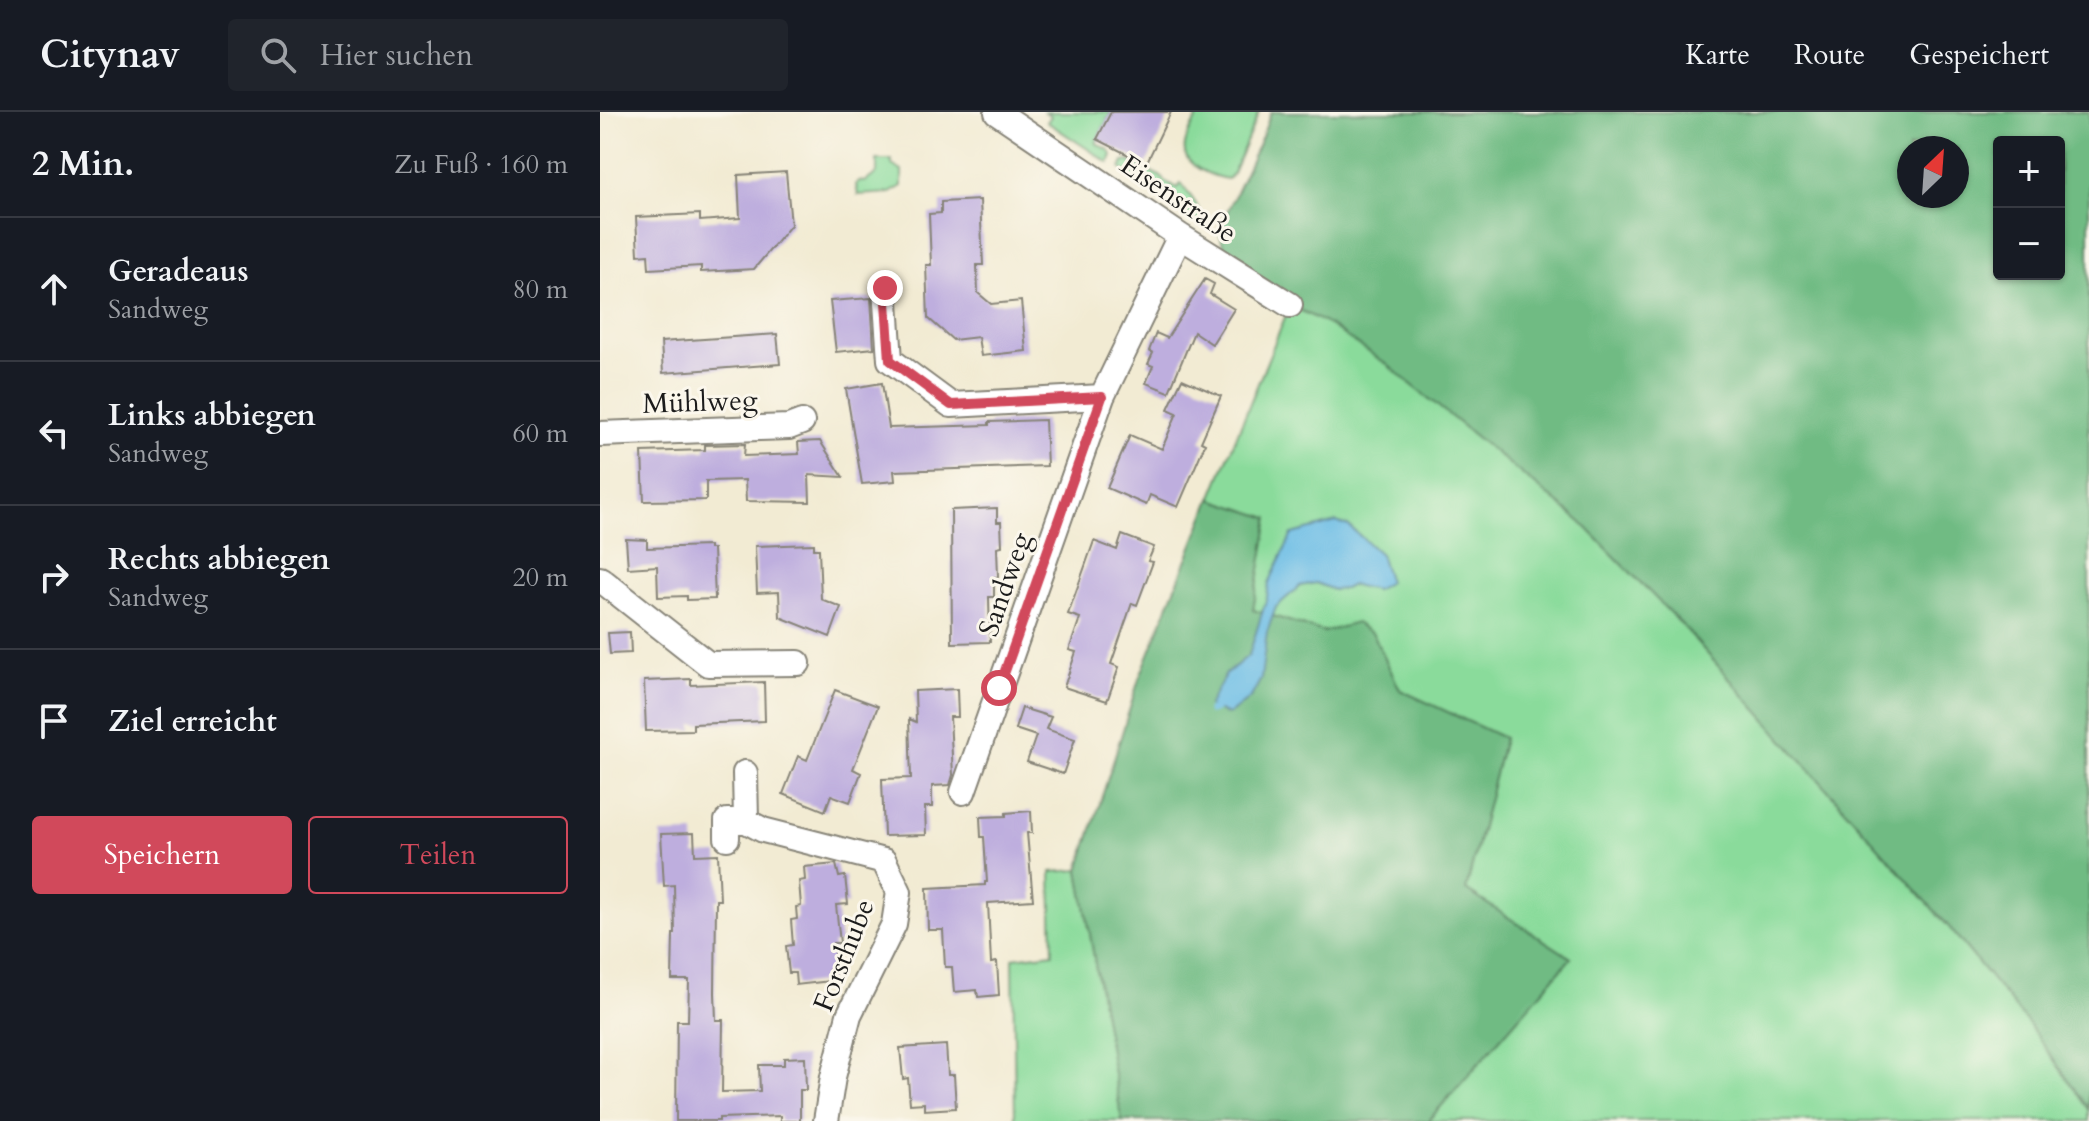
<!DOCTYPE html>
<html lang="de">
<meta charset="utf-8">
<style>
body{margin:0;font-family:Cardo,serif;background:#20242c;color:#f1f3f6}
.controls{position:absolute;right:24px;top:24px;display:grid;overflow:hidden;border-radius:8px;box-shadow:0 2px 6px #0004}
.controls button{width:72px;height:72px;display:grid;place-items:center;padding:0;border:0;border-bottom:2px solid #363941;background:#171b24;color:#f1f3f6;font:40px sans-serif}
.compass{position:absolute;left:1297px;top:24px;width:72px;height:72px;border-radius:50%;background:#171b24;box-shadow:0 2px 6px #0004;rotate:25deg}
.stop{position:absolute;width:24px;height:24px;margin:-18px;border:6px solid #d1495b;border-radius:50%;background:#fff}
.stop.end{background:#d1495b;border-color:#fff;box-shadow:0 2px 8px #0008}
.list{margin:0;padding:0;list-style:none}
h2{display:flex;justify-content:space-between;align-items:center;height:104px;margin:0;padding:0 32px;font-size:34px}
h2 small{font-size:26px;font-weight:400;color:#9ea1a6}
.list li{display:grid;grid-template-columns:52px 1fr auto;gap:24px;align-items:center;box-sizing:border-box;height:144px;padding:0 32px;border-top:2px solid #363941}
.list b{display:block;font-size:30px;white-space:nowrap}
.list p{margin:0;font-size:26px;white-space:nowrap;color:#9ea1a6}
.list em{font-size:26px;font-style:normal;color:#9ea1a6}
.actions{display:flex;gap:16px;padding:24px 32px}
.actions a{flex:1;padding:18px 0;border:2px solid #d1495b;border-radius:8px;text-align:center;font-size:28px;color:#d1495b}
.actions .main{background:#d1495b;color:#fff}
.icon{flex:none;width:44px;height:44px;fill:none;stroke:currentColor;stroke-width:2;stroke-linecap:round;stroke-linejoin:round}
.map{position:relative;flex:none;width:1489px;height:1009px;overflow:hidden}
header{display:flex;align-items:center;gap:48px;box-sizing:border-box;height:112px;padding:0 40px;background:#171b24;border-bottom:2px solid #363941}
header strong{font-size:38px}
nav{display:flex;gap:44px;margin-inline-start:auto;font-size:28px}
.search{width:560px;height:72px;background:#20242c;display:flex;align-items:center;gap:20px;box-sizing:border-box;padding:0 28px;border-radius:8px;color:#9ea1a6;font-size:30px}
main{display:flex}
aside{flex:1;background:#171b24}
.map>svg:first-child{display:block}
</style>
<header>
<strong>Citynav</strong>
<div class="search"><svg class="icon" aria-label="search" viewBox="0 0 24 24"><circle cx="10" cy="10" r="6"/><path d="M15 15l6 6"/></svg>Hier suchen</div>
<nav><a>Karte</a><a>Route</a><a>Gespeichert</a></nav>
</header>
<main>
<aside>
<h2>2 Min.<small>Zu Fuß · 160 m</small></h2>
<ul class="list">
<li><svg class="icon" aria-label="ahead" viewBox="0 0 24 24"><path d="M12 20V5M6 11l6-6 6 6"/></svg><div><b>Geradeaus</b><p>Sandweg</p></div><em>80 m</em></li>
<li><svg class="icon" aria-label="left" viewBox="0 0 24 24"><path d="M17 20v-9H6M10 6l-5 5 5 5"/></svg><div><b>Links abbiegen</b><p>Sandweg</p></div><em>60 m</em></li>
<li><svg class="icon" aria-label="right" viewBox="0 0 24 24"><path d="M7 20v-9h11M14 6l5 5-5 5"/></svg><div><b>Rechts abbiegen</b><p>Sandweg</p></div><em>20 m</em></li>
<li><svg class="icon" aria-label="arrive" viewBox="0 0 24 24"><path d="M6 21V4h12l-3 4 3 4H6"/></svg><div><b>Ziel erreicht</b></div></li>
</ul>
<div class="actions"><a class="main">Speichern</a><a>Teilen</a></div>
</aside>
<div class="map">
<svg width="1489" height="1009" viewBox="0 0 1489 1009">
<rect width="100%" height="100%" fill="#fbf7ec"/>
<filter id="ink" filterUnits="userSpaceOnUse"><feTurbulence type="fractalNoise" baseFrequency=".0125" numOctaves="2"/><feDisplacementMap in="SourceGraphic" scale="16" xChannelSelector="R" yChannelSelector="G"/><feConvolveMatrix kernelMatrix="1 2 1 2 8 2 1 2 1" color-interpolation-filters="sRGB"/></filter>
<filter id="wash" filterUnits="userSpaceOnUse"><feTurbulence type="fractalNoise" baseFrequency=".006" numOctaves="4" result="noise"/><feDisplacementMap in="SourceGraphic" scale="32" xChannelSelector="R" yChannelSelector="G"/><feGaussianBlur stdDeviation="1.8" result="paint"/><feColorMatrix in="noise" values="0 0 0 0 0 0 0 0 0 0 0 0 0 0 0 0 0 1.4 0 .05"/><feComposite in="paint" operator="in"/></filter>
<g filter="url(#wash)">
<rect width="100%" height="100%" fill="#f2ebd3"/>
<path fill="#8adb9b" stroke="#537c5c" stroke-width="2" d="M 445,0 L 511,0 L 496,31 L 509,38 L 512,43 L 509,51 L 447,10 L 451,4 Z
M 600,0 L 659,0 L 633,61 L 628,67 C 619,66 611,63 603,59 C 571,43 588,24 600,0 Z
M 277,48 L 292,48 L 292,53 L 302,59 L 302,74 L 290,81 L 258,83 L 256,73 L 258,69 L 265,70 L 277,61 Z
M 529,49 L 562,65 L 564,69 L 578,76 L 581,71 L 583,73 C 589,84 602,95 600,107 L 597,108 L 521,57 L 524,50 Z
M 690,193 L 729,213 L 785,251 L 981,410 L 1083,514 L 1349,815 L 1427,910 L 1489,997 L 1489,1009 L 828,1009 L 971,846 L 866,778 L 904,626 L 800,578 L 773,522 L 724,520 L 653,498 L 668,406 L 611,387 Z
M 479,758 L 522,1009 L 415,1009 L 413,846 L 453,841 L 451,760 Z"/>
<path fill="#6fbb83" stroke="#466c50" stroke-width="2" fill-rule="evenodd" d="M 671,0 L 1489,0 L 1489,997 L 1427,910 L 1349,815 L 1083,514 L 981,410 L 785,251 L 729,213 L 690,193 L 628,154 L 619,117 L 662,25 ZM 1399,30 L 1459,30 L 1459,162 L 1399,162 ZM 1309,36 L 1357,36 L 1357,84 L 1309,84 Z
M 611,387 L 669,406 L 653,498 L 724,520 L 756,511 L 773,522 L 800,578 L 904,626 L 866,778 L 971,846 L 828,1009 L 522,1009 L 479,758 L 539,567 Z"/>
<path fill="#69bce5" stroke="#426c80" stroke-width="2" d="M 736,410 L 749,414 L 780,442 L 789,470 L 776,478 L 752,473 L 744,477 L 733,478 L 716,471 L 700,474 L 676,495 L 667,520 L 661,567 L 651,585 L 628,603 L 608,594 L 626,562 L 649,543 L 667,485 L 669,471 L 692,422 Z"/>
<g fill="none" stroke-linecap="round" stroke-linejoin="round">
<path stroke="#69bce5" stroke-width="7" d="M 610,599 L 615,597"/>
</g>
<g id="blocks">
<path fill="#beaede" d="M 511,0 L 571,0 L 546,52 L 497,27 Z
M 186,60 L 191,113 L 154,157 L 101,160 L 101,154 L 49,157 L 48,142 L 38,143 L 36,105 L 100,102 L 100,109 L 140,106 L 138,63 Z
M 380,88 L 383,153 L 377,153 L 378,181 L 391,192 L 421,189 L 426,239 L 381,244 L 378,225 L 353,228 L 328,206 L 326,153 L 331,153 L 329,102 L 341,101 L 341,90 Z
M 605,167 L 614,172 L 610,182 L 634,197 L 612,232 L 594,220 L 569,280 L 546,271 L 553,254 L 548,252 L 553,241 L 549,239 L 556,221 L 567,226 Z
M 271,186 L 274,236 L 236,240 L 230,189 Z
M 177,222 L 180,252 L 63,261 L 61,230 Z
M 582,267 L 621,284 L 601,330 L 605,332 L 578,395 L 550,383 L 546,393 L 507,376 L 530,323 L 562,337 L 577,301 L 568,297 Z
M 282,271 L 289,316 L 389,313 L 389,310 L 445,308 L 447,354 L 294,359 L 295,369 L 262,372 L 246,277 Z
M 220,329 L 243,365 L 209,363 L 210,390 L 146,389 L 145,368 L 106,369 L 106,388 L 44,389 L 42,340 L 105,338 L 105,333 L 145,332 L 144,344 L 199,342 L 198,330 Z
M 397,396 L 397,410 L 401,410 L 402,434 L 397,435 L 398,465 L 394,465 L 394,485 L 389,485 L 390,530 L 352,531 L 351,398 Z
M 522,423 L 554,435 L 548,449 L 553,450 L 537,493 L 532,491 L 511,552 L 519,555 L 507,589 L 464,575 L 476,540 L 469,538 L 480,506 L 468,502 L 494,429 L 517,438 Z
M 26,427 L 47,428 L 47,436 L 109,434 L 109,437 L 113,437 L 115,487 L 87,488 L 87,484 L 58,485 L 57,454 L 28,456 Z
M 214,432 L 214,437 L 219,437 L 221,487 L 241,495 L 230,525 L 180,505 L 179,480 L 157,481 L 155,434 Z
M 30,520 L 31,541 L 10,542 L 8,521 Z
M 91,567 L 91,573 L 164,570 L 165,609 L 93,612 L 93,618 L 46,619 L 44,569 Z
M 357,577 L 358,605 L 350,605 L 353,663 L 350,673 L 332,674 L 332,695 L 325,695 L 326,723 L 284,724 L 282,667 L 311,666 L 309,607 L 316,610 L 315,579 Z
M 235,578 L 278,594 L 253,657 L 261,661 L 250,690 L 231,683 L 225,699 L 183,682 L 198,644 L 207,648 Z
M 422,596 L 451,605 L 446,617 L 475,627 L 463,662 L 427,650 L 436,624 L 415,617 Z
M 431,699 L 432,721 L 427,721 L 433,788 L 388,791 L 391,851 L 397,850 L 399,883 L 378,885 L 377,878 L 354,880 L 352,855 L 345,855 L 343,818 L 328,818 L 327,776 L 385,773 L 385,770 L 387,770 L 384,725 L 381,725 L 380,705 L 406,704 L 406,701 Z
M 94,721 L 95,743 L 118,742 L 120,788 L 116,788 L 115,881 L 116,908 L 123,908 L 122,980 L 160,979 L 159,953 L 184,953 L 184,946 L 205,945 L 206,978 L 200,978 L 200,1009 L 180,1009 L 180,1004 L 119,1006 L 119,1009 L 76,1009 L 77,909 L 88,909 L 89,868 L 72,868 L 73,822 L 75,822 L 74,773 L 64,774 L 61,722 Z
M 236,752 L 239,765 L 245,764 L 248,792 L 236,793 L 240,831 L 233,831 L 236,857 L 229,858 L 230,869 L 196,873 L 195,861 L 189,861 L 186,834 L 193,833 L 191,808 L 197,807 L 196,795 L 201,794 L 199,769 L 205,768 L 204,755 Z
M 346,933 L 348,963 L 354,963 L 356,996 L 324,998 L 324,991 L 310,992 L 308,966 L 303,967 L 300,936 Z"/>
</g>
</g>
<g filter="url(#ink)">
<use href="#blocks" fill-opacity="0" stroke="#878478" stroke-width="2"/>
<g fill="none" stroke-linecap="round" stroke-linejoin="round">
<g stroke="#878478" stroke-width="28">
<path id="street" d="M 397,0 L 580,124 L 690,193
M 285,176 L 290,248 L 351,293 L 502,285
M 0,322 L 189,315 L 202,310
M 0,467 L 108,552 L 198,551
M 145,661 L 146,709
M 363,680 L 502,285 L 580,124
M 127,726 L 127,709 L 146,709 L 163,718 L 284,749 L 299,780 L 294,812 L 249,903 L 233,965 L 226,1009"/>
</g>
<use href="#street" stroke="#fff" stroke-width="24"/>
</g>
</g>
<g fill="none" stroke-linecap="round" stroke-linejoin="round" filter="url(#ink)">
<path stroke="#d1495b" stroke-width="10" d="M 285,176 L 290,248 L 351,293 L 502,285 L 399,576"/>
</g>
<g text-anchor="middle" stroke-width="6" stroke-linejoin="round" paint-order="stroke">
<g font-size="28" fill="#1c1c1c" stroke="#fbf7ec">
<text transform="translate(579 86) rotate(34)" y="10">Eisenstraße</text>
<text transform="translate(100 289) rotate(-2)" y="10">Mühlweg</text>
<text transform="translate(404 472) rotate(-71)" y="10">Sandweg</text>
<text transform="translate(243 843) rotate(-68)" y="10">Forsthube</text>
</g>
</g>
</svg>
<div class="controls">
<button>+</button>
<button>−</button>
</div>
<svg class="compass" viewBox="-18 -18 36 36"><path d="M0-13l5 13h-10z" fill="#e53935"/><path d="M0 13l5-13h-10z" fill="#9ea1a6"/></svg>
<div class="stop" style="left:399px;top:576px"></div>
<div class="stop end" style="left:285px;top:176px"></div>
</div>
</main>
